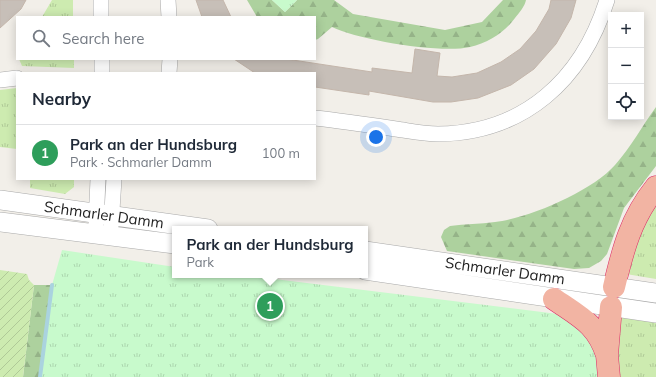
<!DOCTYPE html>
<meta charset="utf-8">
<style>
body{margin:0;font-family:Mulish,sans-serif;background:#f6f6f7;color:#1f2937}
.controls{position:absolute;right:12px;top:12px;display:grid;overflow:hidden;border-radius:0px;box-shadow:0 2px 10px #0003}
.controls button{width:36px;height:36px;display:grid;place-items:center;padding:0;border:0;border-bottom:1px solid #e0e1e3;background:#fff;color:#1f2937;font:20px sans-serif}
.you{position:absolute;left:376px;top:137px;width:14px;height:14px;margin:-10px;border:3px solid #fff;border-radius:50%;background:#1a73e8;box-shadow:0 0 0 6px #1a73e833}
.badge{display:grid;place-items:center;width:26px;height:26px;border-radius:50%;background:#db2777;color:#fff;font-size:13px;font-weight:700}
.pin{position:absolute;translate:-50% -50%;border:2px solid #fff;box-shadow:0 1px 4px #0006}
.popup{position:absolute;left:172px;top:226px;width:196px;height:52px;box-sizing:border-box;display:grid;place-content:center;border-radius:0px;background:#fff;filter:drop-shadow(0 1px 3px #0005);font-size:13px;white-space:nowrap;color:#747a83}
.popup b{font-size:15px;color:#1f2937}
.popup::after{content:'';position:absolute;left:50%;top:100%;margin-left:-8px;border:8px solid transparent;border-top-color:#fff}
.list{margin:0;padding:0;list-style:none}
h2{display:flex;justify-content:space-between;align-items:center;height:52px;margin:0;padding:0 16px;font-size:17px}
h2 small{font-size:13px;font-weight:400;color:#747a83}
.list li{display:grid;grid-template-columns:26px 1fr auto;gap:12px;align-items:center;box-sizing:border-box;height:56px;padding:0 16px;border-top:1px solid #e0e1e3}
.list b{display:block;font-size:15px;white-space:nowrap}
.list p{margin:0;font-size:13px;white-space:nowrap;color:#747a83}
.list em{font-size:13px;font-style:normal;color:#747a83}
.icon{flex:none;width:22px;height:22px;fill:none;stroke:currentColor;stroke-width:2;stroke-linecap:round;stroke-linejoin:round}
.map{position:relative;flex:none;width:656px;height:377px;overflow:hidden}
.search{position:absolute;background:#fff;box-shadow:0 2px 10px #0003;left:16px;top:16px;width:300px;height:44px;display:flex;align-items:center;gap:10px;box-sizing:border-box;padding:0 14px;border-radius:0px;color:#747a83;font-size:15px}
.panel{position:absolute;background:#fff;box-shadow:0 2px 10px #0003;left:16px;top:72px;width:300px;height:108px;border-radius:0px}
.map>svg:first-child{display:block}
</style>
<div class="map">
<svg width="656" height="377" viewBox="0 0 656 377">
<defs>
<pattern id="grass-tufts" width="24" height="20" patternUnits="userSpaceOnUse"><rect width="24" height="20" fill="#cdebb0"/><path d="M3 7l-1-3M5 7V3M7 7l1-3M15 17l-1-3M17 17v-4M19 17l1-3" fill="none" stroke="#b0c997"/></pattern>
<pattern id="forest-firs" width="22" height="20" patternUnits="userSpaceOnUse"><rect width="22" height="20" fill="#add19e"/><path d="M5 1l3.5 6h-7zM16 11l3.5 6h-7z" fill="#95b388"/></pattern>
<pattern id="park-tufts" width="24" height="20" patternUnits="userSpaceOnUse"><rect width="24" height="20" fill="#c8facc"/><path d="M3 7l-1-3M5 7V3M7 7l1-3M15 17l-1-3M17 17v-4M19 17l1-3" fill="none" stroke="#acd6af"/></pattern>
<pattern id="garden-furrows" width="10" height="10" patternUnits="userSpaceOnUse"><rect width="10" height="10" fill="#cdebb0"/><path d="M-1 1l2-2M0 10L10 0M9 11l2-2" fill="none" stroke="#b0c997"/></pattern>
</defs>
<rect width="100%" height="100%" fill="#f2efe9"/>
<path fill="url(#grass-tufts)" d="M 52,0 L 73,0 L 73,17 L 42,17 Z
M 19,59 L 74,59 L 74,68 L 22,66 Z
M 17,88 L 17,149 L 0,147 L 0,90 Z
M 30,179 L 74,179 L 74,187 L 65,194 L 30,188 Z
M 656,199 L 656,279 L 626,274 L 631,244 Z
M 625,317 L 656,322 L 656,377 L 615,377 L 620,318 Z"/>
<path fill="url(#forest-firs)" d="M 247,0 L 272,0 L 285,12 L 297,0 L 334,0 L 353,14 L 445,30 L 482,22 L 503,0 L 526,0 C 525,6 519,13 515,18 C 504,33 488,43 470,47 C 441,54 359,40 332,27 L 318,39 L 315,40 L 315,17 L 257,17 Z
M 656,107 L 656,166 L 624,208 L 607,254 L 601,261 L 589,268 L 574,269 L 447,251 L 441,237 L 444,230 L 450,226 C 465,224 480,224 495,222 C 530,218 592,191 615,165 C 631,147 642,126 656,107 Z
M 34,285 L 52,285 L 40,377 L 23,377 Z"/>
<path fill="url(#park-tufts)" d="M 272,0 L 297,0 L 285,12 Z
M 62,250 L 175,267 L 175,275 L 241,275 L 558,314 L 589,331 L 603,377 L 40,377 L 52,285 Z"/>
<path fill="url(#garden-furrows)" d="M 0,270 L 27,274 L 29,280 L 34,285 L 23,377 L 0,377 Z"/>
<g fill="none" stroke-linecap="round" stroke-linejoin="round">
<path stroke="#aad3df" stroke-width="4" d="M 40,377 L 52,285"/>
</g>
<path fill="#c7bfb8" stroke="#c4b6ab" d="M 0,0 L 26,0 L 21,9 L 0,28 Z
M 196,0 L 223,0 L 231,17 L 202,17 Z
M 551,0 L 576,0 L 571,18 L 556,44 L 534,69 L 511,85 L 478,98 L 451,102 L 433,102 L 369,91 L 369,95 L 315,87 L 315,73 L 255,73 L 234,59 L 286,59 L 372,72 L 372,68 L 412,73 L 415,49 L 440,53 L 437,76 L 452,77 L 477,73 L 501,62 L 520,49 L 536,31 L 549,9 Z"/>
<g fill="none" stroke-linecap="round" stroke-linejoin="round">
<g stroke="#a9a9a9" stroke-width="16">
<path id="minor" d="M 101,0 L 101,17
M 168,0 L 169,17
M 102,59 L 102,73
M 169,73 L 170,59
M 0,80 L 17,78
M 315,118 C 342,121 369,125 396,129 C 410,131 424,134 438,134 C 524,133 582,80 607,0
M 96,224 L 98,179
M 111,226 L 114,179"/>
</g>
<g stroke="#a9a9a9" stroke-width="20">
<path id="tertiary" d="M 0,200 L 208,229
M 0,222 L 175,244
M 365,251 L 656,293
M 365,270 L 656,313"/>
</g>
<g stroke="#dc2a67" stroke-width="23">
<path id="trunk" d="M 614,287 C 623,249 631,218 656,187
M 554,299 C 580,317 597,324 607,355
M 609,377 L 607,355 L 611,307"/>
</g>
<use href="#minor" stroke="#fff" stroke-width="15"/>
<use href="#tertiary" stroke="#fff" stroke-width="19"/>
<use href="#trunk" stroke="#f2b4a3" stroke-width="22"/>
</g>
<g text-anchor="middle" stroke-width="4" stroke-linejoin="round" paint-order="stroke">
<g font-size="15" fill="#222" stroke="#fff">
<text transform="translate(104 215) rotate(8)" y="5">Schmarler Damm</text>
<text transform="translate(505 271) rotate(8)" y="5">Schmarler Damm</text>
</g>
</g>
</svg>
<div class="controls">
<button>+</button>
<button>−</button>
<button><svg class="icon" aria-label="locate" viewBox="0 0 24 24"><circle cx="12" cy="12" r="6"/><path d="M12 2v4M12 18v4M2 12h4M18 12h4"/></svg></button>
</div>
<div class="you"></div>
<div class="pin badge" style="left:270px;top:306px;background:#2e9e5b">1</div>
<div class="popup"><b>Park an der Hundsburg</b>Park</div>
<div class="search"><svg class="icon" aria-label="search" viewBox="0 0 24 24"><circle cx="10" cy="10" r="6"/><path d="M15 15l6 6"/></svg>Search here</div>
<section class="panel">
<h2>Nearby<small></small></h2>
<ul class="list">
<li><span class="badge" style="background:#2e9e5b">1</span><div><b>Park an der Hundsburg</b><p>Park · Schmarler Damm</p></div><em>100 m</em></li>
</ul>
</section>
</div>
